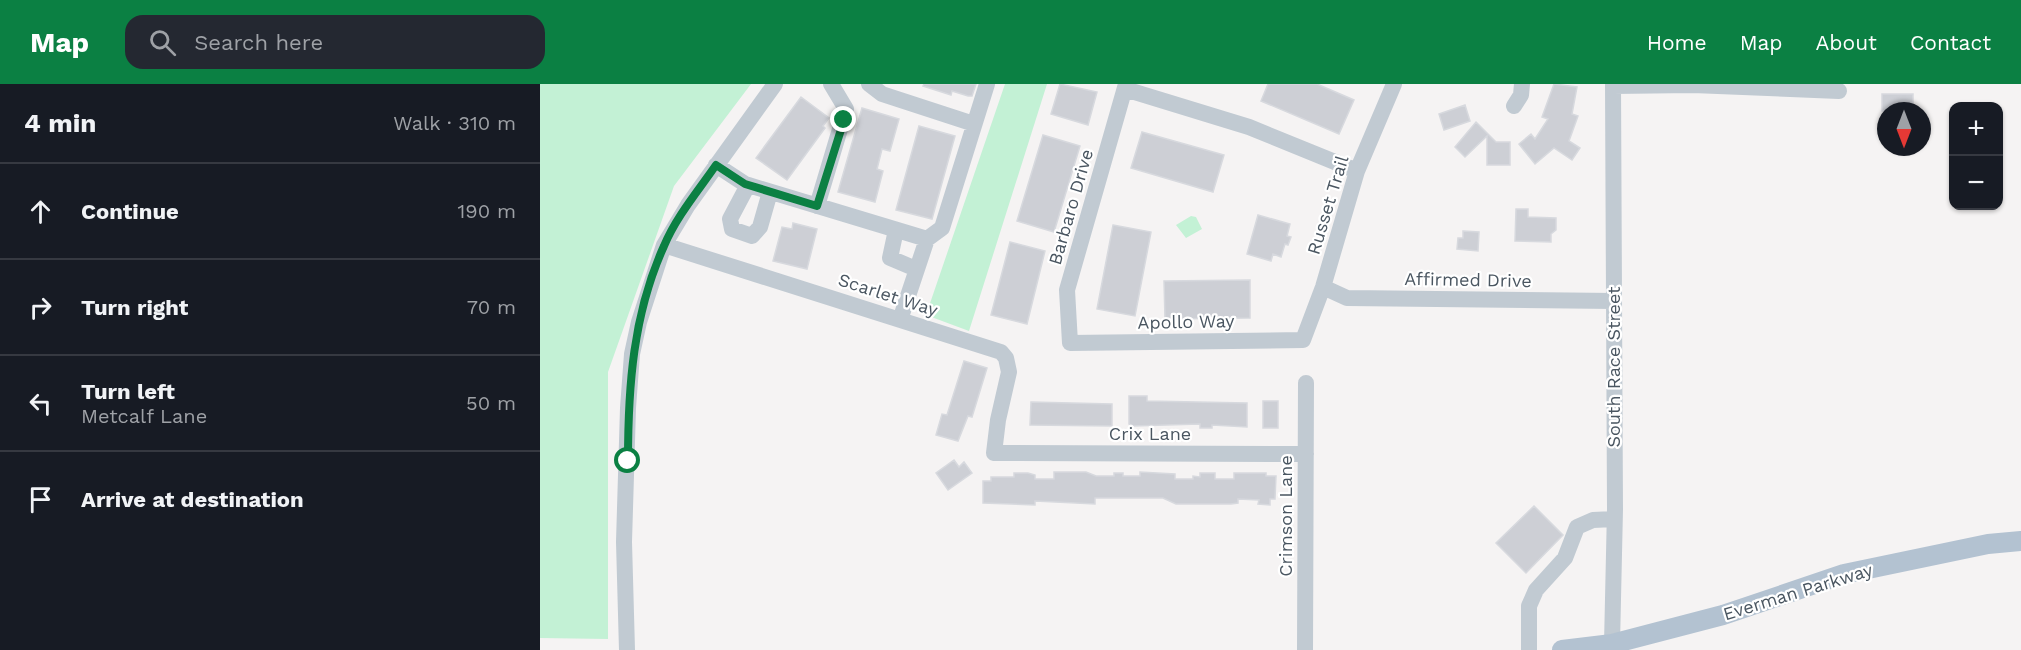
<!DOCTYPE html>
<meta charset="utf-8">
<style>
body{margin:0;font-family:"Work Sans",sans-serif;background:#242831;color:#f1f3f6}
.controls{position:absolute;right:18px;top:18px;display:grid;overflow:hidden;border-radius:12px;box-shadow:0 2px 4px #0004}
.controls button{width:54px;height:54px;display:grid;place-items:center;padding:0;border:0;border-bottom:2px solid #363941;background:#171b24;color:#f1f3f6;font:30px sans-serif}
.compass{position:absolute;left:1337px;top:18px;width:54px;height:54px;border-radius:50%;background:#171b24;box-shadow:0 2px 4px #0004;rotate:180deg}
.stop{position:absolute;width:18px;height:18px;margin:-14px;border:4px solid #0b8043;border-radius:50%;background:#fff}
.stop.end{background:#0b8043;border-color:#fff;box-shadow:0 2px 6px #0008}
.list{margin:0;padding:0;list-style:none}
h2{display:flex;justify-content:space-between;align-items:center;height:78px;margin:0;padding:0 24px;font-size:26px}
h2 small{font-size:20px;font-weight:400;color:#9ea1a6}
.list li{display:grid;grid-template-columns:39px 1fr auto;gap:18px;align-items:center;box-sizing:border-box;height:96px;padding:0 24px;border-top:2px solid #363941}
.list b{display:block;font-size:22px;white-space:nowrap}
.list p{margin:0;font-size:20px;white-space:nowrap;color:#9ea1a6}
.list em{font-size:20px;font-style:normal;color:#9ea1a6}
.icon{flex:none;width:33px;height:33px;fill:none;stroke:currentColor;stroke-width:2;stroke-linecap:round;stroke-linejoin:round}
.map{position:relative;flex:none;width:1481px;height:566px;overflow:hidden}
header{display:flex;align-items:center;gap:36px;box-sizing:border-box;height:84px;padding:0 30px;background:#0b8043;color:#fff}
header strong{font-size:28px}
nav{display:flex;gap:33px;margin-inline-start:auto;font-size:21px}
.search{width:420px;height:54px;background:#242831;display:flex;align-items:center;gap:15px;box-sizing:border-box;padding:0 21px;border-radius:18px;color:#9ea1a6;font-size:22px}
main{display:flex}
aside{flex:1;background:#171b24}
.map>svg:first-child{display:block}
</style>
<header>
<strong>Map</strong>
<div class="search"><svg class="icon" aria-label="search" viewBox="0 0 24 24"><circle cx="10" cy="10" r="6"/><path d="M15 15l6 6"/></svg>Search here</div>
<nav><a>Home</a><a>Map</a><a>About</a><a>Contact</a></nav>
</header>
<main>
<aside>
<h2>4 min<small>Walk · 310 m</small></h2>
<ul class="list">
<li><svg class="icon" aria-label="ahead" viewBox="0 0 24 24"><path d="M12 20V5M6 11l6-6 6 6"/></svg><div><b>Continue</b></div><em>190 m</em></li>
<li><svg class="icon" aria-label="right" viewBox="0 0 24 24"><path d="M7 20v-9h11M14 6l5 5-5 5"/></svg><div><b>Turn right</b></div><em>70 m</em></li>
<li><svg class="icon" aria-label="left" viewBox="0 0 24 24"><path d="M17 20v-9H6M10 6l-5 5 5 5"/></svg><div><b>Turn left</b><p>Metcalf Lane</p></div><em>50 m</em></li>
<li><svg class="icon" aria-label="arrive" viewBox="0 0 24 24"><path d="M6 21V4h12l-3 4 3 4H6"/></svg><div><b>Arrive at destination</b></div></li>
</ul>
</aside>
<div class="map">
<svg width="1481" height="566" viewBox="0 0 1481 566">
<rect width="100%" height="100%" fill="#f5f3f3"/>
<path fill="#c3f1d5" d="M 0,0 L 211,0 L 134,102 L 68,288 L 68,555 L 0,554 Z
M 465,0 L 507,0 L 429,247 L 386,231 Z
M 651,132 L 656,133 L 662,145 L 646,154 L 636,141 Z"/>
<path fill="#cdcfd5" stroke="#d7d9de" stroke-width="1.5" d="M 384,0 L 436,0 L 432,12 L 428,12 L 412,7 L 411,11 L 383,2 Z
M 520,0 L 557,8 L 548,41 L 511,30 Z
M 728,0 L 777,0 L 814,16 L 799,50 L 721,17 Z
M 1014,0 L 1037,3 L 1032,30 L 1038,32 L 1029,57 L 1040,64 L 1032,76 L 1014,64 L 995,80 L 979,60 L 991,50 L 995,55 L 1008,35 L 1002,33 Z
M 1342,10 L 1373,10 L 1373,27 L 1342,27 Z
M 261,13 L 289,34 L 283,42 L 285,44 L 247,96 L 216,74 Z
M 925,21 L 930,37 L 904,46 L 899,30 Z
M 322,24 L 359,35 L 350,67 L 342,65 L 337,85 L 343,87 L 335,118 L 298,108 Z
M 936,38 L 956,58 L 970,58 L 970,81 L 947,81 L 947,52 L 925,73 L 915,63 Z
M 379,42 L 415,52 L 392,135 L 356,126 Z
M 602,48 L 684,71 L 673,108 L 591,84 Z
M 503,51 L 540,62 L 514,148 L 477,137 Z
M 976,125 L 988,125 L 988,133 L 1016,134 L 1016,146 L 1011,150 L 1011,158 L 975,157 Z
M 718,131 L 750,140 L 747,152 L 751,153 L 748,161 L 745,160 L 741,173 L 733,170 L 731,177 L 707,170 Z
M 253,139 L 277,145 L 267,185 L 233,177 L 242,143 L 252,145 Z
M 573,141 L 611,148 L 595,232 L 557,225 Z
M 923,147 L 939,148 L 938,167 L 917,165 L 918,154 L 923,154 Z
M 470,158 L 505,167 L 487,240 L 451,231 Z
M 710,196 L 710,234 L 625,235 L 624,197 Z
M 424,277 L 447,284 L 432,333 L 428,332 L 418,357 L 396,351 L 402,330 L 407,331 Z
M 589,312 L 607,312 L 607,317 L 707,319 L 707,343 L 672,341 L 672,344 L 660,344 L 660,340 L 593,342 L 589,340 Z
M 723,317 L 738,317 L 738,344 L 723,344 Z
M 491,318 L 572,320 L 572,342 L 490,341 Z
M 414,376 L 419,383 L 424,378 L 432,389 L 408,406 L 396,389 Z
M 514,388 L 546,388 L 556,392 L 574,392 L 574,389 L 583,389 L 583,392 L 600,392 L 600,388 L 635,390 L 635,395 L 653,395 L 653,392 L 660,393 L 660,389 L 675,389 L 675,395 L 694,395 L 694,389 L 726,389 L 726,392 L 736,392 L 735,415 L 730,415 L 730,421 L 718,420 L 719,416 L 698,415 L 698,419 L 691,420 L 636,420 L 623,414 L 555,414 L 555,420 L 495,417 L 495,421 L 443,419 L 443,397 L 451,397 L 451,393 L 474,393 L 474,389 L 488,389 L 495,391 L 495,395 L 514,395 Z
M 994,422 L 1023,451 L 986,489 L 956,459 Z"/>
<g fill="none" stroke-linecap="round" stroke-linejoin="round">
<path stroke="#c1cad2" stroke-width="16" d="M 329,0 L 342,10 L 434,40
M 586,0 L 527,206 L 530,259 L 763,256 L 783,203 L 817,87 L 854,0
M 1073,2 L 1153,1 L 1299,7
M 585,5 L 709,43 L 817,87
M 974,22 L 981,11 L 982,0
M 176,81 L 205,100 L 387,155
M 208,101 L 190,135 L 192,145 L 212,152 L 220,143 L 230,108
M 277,122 L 306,25 L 291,0
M 356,146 L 350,174 L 376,185
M 124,161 L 461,268 L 466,274 L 469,288 L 458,336 L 454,369 L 766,370
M 783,203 L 807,214 L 1074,217
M 360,236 L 387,155 L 402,144 L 447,0
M 1072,560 L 1075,425 L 1073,0
M 87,566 L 84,458 L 88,324 L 92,270 L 99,238 L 124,161 L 148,121 L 235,0
M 765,566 L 766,299
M 989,566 L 989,522 L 996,506 L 1025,474 L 1037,443 L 1053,436 L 1074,435"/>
<path stroke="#b3c2d1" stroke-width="20" d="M 1022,566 L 1072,560 L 1183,531 L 1304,490 L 1448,460 L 1481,457"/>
</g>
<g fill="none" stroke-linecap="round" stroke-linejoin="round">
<path stroke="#0b8043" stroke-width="8" d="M 88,377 C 88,303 93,230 124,162 C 136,133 158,107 176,81 L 205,100 L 277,122 L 304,36"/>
</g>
<g text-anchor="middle" stroke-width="4.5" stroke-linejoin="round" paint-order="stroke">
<g font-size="18" fill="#4a5661" stroke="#fff">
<text transform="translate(788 121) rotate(-73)" y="6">Russet Trail</text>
<text transform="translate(531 123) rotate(-74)" y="6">Barbaro Drive</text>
<text transform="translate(928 196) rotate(1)" y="6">Affirmed Drive</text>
<text transform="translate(348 211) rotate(18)" y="6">Scarlet Way</text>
<text transform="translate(646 238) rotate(-1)" y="6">Apollo Way</text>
<text transform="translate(1074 283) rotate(-90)" y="6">South Race Street</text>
<text x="610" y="356">Crix Lane</text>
<text transform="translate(746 432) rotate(-90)" y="6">Crimson Lane</text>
<text transform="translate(1258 508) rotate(-17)" y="6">Everman Parkway</text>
</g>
</g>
</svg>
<div class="controls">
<button>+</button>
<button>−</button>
</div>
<svg class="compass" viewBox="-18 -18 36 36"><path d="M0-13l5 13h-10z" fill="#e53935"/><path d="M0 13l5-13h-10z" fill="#9ea1a6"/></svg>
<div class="stop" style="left:88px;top:377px"></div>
<div class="stop end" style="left:304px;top:36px"></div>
</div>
</main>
